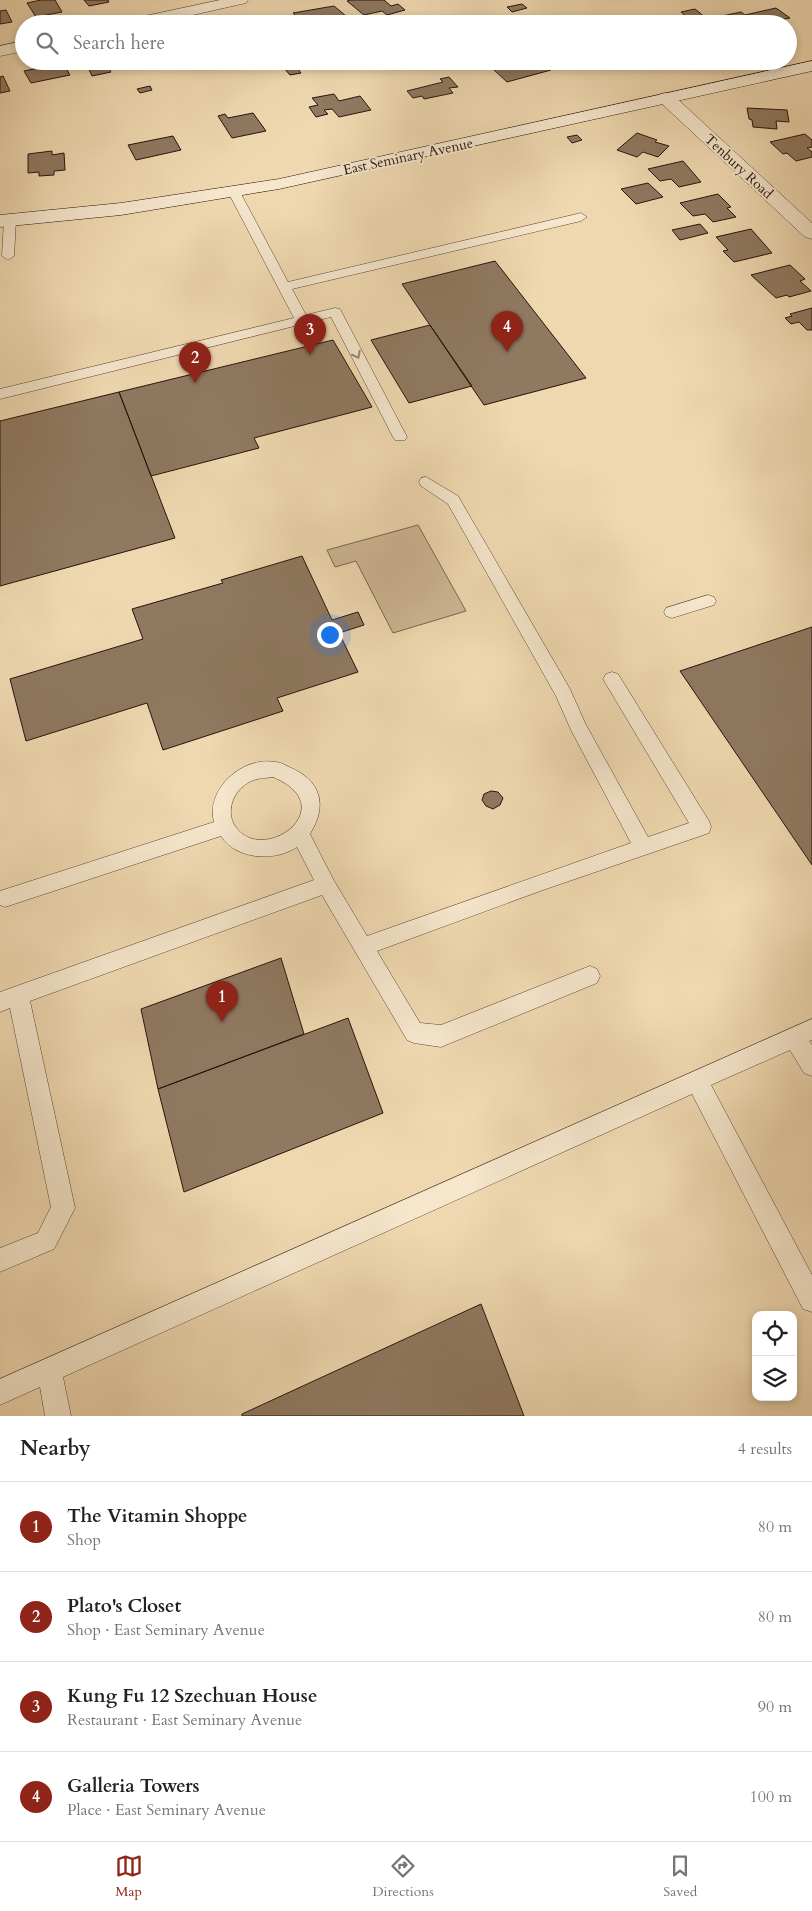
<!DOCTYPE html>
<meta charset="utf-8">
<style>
body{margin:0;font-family:Cardo,serif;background:#f6f6f6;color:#222}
.controls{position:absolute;right:15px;bottom:15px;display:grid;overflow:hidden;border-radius:10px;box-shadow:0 2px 8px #0003}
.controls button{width:45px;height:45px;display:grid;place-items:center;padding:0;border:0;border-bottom:1px solid #e0e0e0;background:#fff;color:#222;font:25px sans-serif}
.you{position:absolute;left:329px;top:634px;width:18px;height:18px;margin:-12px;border:4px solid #fff;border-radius:50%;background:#1a73e8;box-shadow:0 0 0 8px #1a73e833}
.badge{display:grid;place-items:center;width:32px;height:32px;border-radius:50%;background:#8f2418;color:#fff;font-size:16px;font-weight:700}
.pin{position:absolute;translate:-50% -41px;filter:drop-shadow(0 1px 2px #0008)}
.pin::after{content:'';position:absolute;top:26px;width:18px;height:15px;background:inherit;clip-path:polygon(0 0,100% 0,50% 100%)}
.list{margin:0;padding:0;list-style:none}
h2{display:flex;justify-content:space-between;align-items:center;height:65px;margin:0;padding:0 20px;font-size:21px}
h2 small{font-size:16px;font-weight:400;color:#767676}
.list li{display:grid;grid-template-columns:32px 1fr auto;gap:15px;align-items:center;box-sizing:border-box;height:90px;padding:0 20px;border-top:1px solid #e0e0e0}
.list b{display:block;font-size:19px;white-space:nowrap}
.list p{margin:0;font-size:16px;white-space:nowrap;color:#767676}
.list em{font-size:16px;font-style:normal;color:#767676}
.icon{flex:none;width:28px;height:28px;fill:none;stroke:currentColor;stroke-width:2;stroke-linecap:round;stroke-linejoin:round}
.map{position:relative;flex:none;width:812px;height:1416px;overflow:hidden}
.search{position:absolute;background:#fff;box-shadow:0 2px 8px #0003;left:15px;right:15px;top:15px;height:55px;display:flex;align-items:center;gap:12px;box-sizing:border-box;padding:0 18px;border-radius:28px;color:#767676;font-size:19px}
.sheet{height:425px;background:#fff}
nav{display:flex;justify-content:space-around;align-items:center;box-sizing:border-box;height:70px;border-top:1px solid #e0e0e0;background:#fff;font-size:14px;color:#767676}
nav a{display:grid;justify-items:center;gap:2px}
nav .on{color:#8f2418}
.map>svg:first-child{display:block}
</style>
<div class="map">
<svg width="812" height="1416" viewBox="0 0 812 1416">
<rect width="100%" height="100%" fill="#efd8b0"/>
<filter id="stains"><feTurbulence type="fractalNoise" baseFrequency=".004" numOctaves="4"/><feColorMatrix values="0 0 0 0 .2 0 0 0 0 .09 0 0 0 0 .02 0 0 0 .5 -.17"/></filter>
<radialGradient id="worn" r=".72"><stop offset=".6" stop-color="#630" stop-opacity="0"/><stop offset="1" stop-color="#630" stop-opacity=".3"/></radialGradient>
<path fill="#cdb794" stroke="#7a6550" d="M 418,525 L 466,611 L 393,633 L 356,561 L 335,567 L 327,550 Z"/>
<path fill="#8f7961" stroke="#26130b" d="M 41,0 L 55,0 L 62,12 L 36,17 L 27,3 Z
M 84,0 L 108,0 L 109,2 L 89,6 Z
M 351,0 L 384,0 L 391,6 L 398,4 L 405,10 L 387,15 L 382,11 L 364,15 L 347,1 Z
M 522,4 L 527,8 L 512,12 L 507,7 Z
M 334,6 L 346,16 L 342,17 L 347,22 L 339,24 L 304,24 L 293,13 Z
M 776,8 L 790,18 L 761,24 L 726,24 L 717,17 L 741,12 L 745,15 Z
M 695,9 L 706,18 L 692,21 L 681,12 Z
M 6,10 L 12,22 L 0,24 L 0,11 Z
M 277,16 L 285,24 L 245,23 L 258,20 L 256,19 Z
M 85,61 L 125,61 L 127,64 L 108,68 L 111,72 L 92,76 Z
M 526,61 L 530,63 L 542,61 L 551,70 L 507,82 L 493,69 Z
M 63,63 L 70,75 L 31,83 L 24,71 Z
M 294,64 L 301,73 L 290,75 L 283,67 Z
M 3,76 L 10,91 L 0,93 L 0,77 Z
M 449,77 L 458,87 L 449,88 L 453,93 L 424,99 L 422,96 L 413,98 L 407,91 L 443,82 L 440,79 Z
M 150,86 L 152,90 L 140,93 L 137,89 Z
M 334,94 L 339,101 L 360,96 L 371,110 L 339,117 L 332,109 L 324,110 L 328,114 L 316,117 L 309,107 L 318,105 L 312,98 Z
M 747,108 L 787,110 L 789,122 L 776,121 L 777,129 L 753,127 L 752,120 L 749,119 Z
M 253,113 L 266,131 L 232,138 L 218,116 L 225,114 L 228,118 Z
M 637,133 L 657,140 L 655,142 L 669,146 L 658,157 L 643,152 L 637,157 L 617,150 Z
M 805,134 L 812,140 L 812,147 L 807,148 L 812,152 L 812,157 L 796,161 L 787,153 L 783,154 L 770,142 Z
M 577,135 L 582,140 L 572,143 L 567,137 Z
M 173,136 L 181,150 L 136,160 L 128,145 Z
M 52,151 L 52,155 L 64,153 L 65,170 L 54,171 L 54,175 L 39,176 L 39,172 L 28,173 L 28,154 Z
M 683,161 L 701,182 L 679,187 L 671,179 L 660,181 L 648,169 Z
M 648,183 L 663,197 L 636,204 L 621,189 Z
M 718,194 L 731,207 L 727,208 L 736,217 L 713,222 L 705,214 L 693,216 L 680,203 Z
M 700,224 L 708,233 L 680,240 L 672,230 Z
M 751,229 L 772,253 L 734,262 L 723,251 L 728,250 L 716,237 Z
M 495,261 L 586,378 L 484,405 L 402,284 Z
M 790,265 L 805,279 L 800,281 L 811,291 L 789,297 L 787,295 L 776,298 L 751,275 Z
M 812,308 L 812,330 L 807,330 L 799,322 L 791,324 L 785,318 L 792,316 L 790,314 Z
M 430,325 L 472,386 L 409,403 L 371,340 Z
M 333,340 L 372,407 L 254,438 L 259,448 L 151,476 L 119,392 Z
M 119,392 L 175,538 L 0,586 L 0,421 Z
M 302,556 L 332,620 L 358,612 L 364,625 L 339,633 L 358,672 L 277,698 L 283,711 L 163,750 L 147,703 L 26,741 L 10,679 L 143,639 L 132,609 L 223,583 L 221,580 Z
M 812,627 L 812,865 L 680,671 Z
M 491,791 L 498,792 L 503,798 L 500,805 L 493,809 L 486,806 L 482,800 L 484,794 Z
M 281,958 L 304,1034 L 158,1089 L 141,1009 Z
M 348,1018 L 383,1113 L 184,1192 L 158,1089 Z
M 481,1304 L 524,1416 L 242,1416 L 242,1414 Z"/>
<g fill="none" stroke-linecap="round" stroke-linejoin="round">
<g stroke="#584434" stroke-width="1">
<path id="lane" d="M 234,188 L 240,192 L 288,282 L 581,213 L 587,217 L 581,221 L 292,289 L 306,315 L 335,308 L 340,309 L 407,437 L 405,440 L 395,440 L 393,437 L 331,317 L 0,399 L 0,389 L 294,318 L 228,192 Z
M 10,216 L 16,220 L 14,256 L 8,260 L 2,256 L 4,220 Z
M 426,477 L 458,496 L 570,689 L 585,723 L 648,837 L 689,823 L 603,679 L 606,674 L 612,672 L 618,674 L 709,821 L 711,827 L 709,833 L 543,890 L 377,951 L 420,1023 L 441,1025 L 590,966 L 597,969 L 600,976 L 597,983 L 441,1047 L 414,1043 L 407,1040 L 322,895 L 30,1001 L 75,1208 L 54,1249 L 0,1272 L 0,1248 L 38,1233 L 51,1207 L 10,1008 L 0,1012 L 0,992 L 314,880 L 297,847 C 275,862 236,860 221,836 L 5,907 L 0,905 L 0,891 L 214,822 C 205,789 243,756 275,762 C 280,762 285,765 289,767 C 321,780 328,805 310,834 L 333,879 L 367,936 L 631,843 L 571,730 L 556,696 L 448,504 L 421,486 L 419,482 L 421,478 ZM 273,777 C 345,807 262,867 235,826 C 224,809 236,786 254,780 C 260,778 267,778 273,777 Z
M 708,595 L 714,597 L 716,601 L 714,605 L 672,618 L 666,616 L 664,612 L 666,608 Z
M 812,1019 L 812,1040 L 809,1041 L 812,1045 L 812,1076 L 804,1073 L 790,1050 L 711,1085 L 812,1275 L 812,1312 L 803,1309 L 692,1094 L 63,1377 L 71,1416 L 45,1416 L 40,1387 L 0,1405 L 0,1379 Z"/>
</g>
<g stroke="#584434" stroke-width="1">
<path id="street" d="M 220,0 L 248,0 L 246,3 L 153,24 L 123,24 L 126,21 L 131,19 Z
M 24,41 L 24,51 L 0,56 L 0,46 Z
M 666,93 L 672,94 L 812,223 L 812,239 L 805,237 L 660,102 L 658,98 L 660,94 Z"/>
</g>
<g stroke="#26130b" stroke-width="1">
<path id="secondary" d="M 812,61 L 812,71 L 279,189 L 121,215 L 0,227 L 0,215 L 121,203 L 279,179 Z"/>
</g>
<use href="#lane" fill="#f5e6cc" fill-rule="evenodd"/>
<use href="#street" fill="#f5e6cc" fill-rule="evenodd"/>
<use href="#secondary" fill="#f5e6cc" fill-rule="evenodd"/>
</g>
<defs><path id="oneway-chevron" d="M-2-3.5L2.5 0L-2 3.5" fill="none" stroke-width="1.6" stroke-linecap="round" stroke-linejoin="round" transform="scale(1.25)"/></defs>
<use stroke="#988775" href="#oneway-chevron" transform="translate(357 355) rotate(63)"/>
<g text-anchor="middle" stroke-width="4" stroke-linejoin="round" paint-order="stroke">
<g font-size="14" fill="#26130b" stroke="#f5e6cc">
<text transform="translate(408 156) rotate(-12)" y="5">East Seminary Avenue</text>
<text transform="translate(739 166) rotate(43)" y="5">Tenbury Road</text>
</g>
</g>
<rect width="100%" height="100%" filter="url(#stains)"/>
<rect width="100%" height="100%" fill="url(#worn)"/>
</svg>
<div class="controls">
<button><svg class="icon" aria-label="locate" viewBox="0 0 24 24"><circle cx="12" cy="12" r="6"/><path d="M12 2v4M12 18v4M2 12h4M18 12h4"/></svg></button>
<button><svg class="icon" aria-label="layers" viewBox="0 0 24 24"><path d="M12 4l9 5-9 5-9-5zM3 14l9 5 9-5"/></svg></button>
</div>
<div class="you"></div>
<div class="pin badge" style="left:222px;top:1022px">1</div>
<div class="pin badge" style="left:195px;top:383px">2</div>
<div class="pin badge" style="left:310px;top:355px">3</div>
<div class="pin badge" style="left:507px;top:352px">4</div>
<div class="search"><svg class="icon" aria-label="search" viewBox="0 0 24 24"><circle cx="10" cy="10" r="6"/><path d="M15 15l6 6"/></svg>Search here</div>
</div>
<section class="sheet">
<h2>Nearby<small>4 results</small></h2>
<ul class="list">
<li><span class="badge">1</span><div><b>The Vitamin Shoppe</b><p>Shop</p></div><em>80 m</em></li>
<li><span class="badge">2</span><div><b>Plato's Closet</b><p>Shop · East Seminary Avenue</p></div><em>80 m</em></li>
<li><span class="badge">3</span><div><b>Kung Fu 12 Szechuan House</b><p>Restaurant · East Seminary Avenue</p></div><em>90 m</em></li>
<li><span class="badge">4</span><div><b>Galleria Towers</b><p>Place · East Seminary Avenue</p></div><em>100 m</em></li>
</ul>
</section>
<nav>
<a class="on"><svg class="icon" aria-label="map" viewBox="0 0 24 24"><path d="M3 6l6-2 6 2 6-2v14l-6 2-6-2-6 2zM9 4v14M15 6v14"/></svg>Map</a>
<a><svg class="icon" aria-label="directions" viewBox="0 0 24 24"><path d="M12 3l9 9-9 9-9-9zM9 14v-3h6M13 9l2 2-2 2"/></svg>Directions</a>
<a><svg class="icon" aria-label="saved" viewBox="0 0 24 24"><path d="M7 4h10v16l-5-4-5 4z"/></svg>Saved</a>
</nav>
